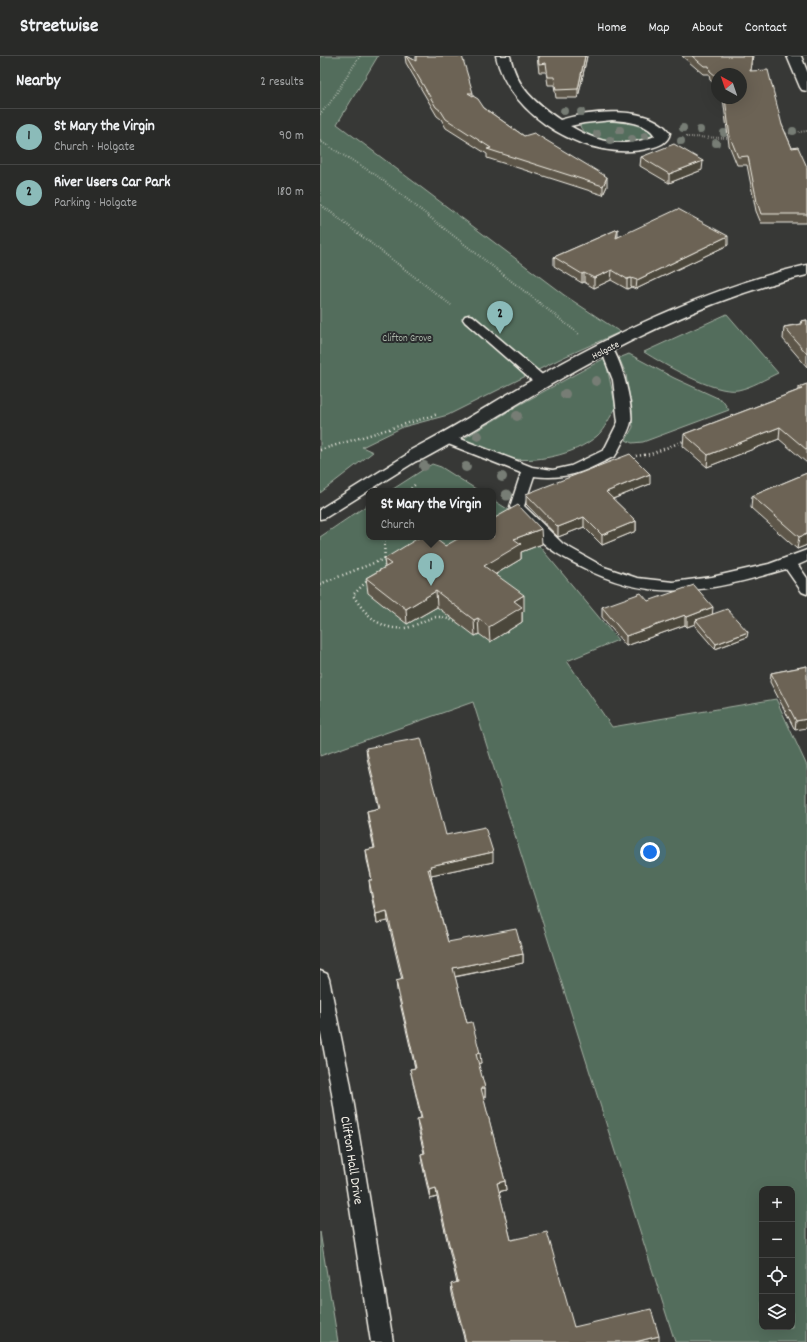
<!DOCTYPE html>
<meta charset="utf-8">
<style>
body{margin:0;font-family:Dekko,sans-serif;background:#353634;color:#f1f3f6}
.controls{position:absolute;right:12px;bottom:12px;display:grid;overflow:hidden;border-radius:8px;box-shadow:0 4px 16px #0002}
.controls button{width:36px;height:36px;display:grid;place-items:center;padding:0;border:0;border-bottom:1px solid #454645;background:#292a28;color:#f1f3f6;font:20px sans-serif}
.compass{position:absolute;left:391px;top:12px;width:36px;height:36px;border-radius:50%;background:#292a28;box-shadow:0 4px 16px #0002;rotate:320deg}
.you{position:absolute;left:330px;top:796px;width:14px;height:14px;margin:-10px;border:3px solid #fff;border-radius:50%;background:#1a73e8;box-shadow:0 0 0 6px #1a73e833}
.badge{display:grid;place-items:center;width:26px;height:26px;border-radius:50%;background:#8bbbb9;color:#111;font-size:13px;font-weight:700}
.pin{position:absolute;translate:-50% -33px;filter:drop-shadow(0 1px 2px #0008)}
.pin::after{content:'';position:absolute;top:21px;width:14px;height:12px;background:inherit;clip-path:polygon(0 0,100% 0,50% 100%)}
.popup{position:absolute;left:46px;top:432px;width:130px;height:52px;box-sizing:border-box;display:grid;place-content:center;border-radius:8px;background:#292a28;filter:drop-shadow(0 1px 3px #0005);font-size:13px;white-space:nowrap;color:#a5a7a8}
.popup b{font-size:15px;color:#f1f3f6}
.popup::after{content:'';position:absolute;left:50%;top:100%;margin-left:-8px;border:8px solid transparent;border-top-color:#292a28}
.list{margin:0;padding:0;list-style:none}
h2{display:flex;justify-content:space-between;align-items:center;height:52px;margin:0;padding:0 16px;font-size:17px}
h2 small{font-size:13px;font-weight:400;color:#a5a7a8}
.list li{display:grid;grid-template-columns:26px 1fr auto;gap:12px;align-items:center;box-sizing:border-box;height:56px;padding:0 16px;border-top:1px solid #454645}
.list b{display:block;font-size:15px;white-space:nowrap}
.list p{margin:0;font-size:13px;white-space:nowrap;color:#a5a7a8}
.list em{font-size:13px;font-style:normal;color:#a5a7a8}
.icon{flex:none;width:22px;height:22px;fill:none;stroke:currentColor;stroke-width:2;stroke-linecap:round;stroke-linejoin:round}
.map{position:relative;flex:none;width:487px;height:1286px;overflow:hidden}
header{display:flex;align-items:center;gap:24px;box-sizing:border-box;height:56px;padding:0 20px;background:#292a28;border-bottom:1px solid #454645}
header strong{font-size:19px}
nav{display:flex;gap:22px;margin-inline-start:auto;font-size:14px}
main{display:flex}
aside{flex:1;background:#292a28}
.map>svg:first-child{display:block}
</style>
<header>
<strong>Streetwise</strong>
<nav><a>Home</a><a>Map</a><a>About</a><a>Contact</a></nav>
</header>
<main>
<aside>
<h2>Nearby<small>2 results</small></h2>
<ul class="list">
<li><span class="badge">1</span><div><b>St Mary the Virgin</b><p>Church · Holgate</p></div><em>90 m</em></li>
<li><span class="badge">2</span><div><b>River Users Car Park</b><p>Parking · Holgate</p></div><em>180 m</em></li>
</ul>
</aside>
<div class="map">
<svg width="487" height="1286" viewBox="0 0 487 1286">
<rect width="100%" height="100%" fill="#373836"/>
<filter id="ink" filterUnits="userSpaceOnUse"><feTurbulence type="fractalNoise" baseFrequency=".025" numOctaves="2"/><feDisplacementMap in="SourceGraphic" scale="8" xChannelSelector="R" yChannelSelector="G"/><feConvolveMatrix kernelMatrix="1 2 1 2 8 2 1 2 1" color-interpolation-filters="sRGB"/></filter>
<g filter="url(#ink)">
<path fill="#526d5c" stroke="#a3afa2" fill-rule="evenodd" d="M 0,0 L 58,0 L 17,68 L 244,239 L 300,276 L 244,301 L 128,359 L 83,371 L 42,391 L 53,396 L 0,437 Z
M 277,64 C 295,66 319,66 333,77 L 332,82 C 312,87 294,90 274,81 C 268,78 262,76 260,70 L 261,67 Z
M 407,258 L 458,317 C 445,323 432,331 418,334 C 394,338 343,308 324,296 Z
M 309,298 L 354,322 L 402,344 L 409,354 L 323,386 L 312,387 L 306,384 L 313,371 L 306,318 L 299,302 Z
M 285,302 L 296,352 C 290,360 285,373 277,380 C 253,400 215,407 184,402 C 169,399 153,391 138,386 L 199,349 Z
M 112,408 L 121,411 L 159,435 L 70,435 Z
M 173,444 L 189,454 L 298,584 L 247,605 L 292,671 L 456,643 L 487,710 L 487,1286 L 355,1286 L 153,646 L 0,700 L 0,481 L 49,448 L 49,481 L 173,481 ZM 442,1133 L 472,1133 L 472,1271 L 442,1271 Z
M 0,1176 L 18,1286 L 0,1286 Z"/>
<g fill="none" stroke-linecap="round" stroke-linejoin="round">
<g stroke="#f4f1e8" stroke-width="3">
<path id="service" d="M 149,259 L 153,260 L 227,323 L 228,326 L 227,329 L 217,329 L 145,266 L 143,263 L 145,260 Z
M 286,287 C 299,290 314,353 311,366 C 309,376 301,388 297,397 L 295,400 C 265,415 249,424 214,420 L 204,450 L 243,488 L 284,511 L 317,522 L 353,526 L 392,521 L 449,508 L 487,494 L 487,505 L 478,509 L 487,522 L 487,538 L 482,536 L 466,513 C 391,535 332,549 260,510 C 249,504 238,499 228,491 C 215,481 203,467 192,454 L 190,451 L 201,417 L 123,386 L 121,383 L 123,380 L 133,380 L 212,411 L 233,414 L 251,410 L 284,394 L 298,366 L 293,324 L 280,291 Z
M 96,395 L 101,396 L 103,399 L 101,402 L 5,462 L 0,463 L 0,453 L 91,396 Z
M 0,915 L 7,918 L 9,923 L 30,1025 L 73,1286 L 51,1286 L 10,1025 L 0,972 Z"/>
</g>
<g stroke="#f4f1e8" stroke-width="3">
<path id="minor" d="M 176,0 L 190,0 C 197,32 214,46 240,64 C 269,55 330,48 350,77 C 348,87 339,90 330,92 C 270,108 189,61 176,0 ZM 292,64 C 306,65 328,67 335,80 C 303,93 279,87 250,70 L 264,67 Z
M 467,0 L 481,0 L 487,15 L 487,35 L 482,34 L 480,31 Z
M 487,209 L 487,219 C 398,239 307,284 228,330 C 186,354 146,380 103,403 L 96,405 L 89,403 L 87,399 L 89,395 C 136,371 180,342 226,316 C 308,271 395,230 487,209 Z"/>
</g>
<path stroke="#f4f1e8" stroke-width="2" stroke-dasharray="0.5 2" stroke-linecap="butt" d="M 0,58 L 10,47 L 40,0
M 464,78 L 487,75
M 366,81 L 411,82
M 0,85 L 56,119 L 259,278
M 0,148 L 131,249"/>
<path stroke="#f4f1e8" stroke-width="2.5" stroke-dasharray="1 3" stroke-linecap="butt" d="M 439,352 L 442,346
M 0,394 L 118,358
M 316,400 L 331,398 L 366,384
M 88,435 L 97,427
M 64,481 L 65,510
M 49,523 L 33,539 C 46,561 66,579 93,570 C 101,567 108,562 116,561 C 124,560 132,565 140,567
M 0,528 L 64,503"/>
<use href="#service" fill="#2a2d2e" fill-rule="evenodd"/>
<use href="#minor" fill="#2a2d2e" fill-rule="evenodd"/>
</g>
<g fill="#777d75">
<circle cx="244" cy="55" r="4"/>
<circle cx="261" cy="56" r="4"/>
<circle cx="363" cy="72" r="4"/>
<circle cx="300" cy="74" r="4"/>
<circle cx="380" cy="74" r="4"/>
<circle cx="473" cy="75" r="4"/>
<circle cx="404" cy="77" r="4"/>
<circle cx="277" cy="78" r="4"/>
<circle cx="325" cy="80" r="4"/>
<circle cx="312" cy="83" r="4"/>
<circle cx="290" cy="84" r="4"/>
<circle cx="361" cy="85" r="4"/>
<circle cx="396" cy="87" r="4"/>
<circle cx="276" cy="325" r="5"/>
<circle cx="245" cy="338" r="5"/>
<circle cx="197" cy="360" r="5"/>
<circle cx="158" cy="380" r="5"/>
<circle cx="104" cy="410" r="5"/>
<circle cx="146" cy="411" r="5"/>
<circle cx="182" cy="421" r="5"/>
<circle cx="187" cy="439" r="5.5"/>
</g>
<path fill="#5d5648" stroke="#f4f1e8" d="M 85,0 L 87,0 L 153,37 L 153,40 L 164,52 L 204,80 L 287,130 L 283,139 L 167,102 L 167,98 L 126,72 L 121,63 L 117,60 L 86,7 Z
M 217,0 L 267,0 L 258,42 L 236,42 L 234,29 L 228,29 L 226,16 L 219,16 Z
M 362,0 L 433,0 L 431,15 L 462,69 L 472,92 L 487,111 L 487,167 L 441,167 L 436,155 L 427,109 L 417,109 L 409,89 L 403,42 L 421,42 L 397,18 L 397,30 L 390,24 L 389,18 L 383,18 Z
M 321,101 L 382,114 L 349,127 L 320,110 Z
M 298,173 L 298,181 L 408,189 L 316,233 L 311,231 L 307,233 L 291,224 L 274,232 L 264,226 L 262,227 L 234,210 L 234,201 Z
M 487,264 L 487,311 L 463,283 L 464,271 L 480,268 L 481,265 Z
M 487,328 L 487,407 L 459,383 L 387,411 L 363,390 L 364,378 L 479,334 L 479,331 Z
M 487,417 L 487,489 L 477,493 L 431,452 L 432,440 Z
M 330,428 L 293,443 L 316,465 L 316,475 L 282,489 L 264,471 L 238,481 L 206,448 L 206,438 Z
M 222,488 L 201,496 L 201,503 L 176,518 L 204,555 L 202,556 L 202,566 L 170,586 L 159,578 L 155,580 L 117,551 L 87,568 L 48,537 L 46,522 L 65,511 L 64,503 L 125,490 Z
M 328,545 L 393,558 L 427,581 L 395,593 L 375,570 L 375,568 L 367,571 L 365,569 L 306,590 L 282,561 L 282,551 Z
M 487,610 L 475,674 L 450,626 L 451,617 Z
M 46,692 L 126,779 L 173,806 L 111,819 L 112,822 L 111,822 L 128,886 L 203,898 L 203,907 L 135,921 L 147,967 L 161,1007 L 158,1007 L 165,1032 L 165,1041 L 163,1041 L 185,1125 L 186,1134 L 179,1136 L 191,1184 L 254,1271 L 339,1286 L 145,1286 L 132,1237 L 131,1228 L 137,1227 L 117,1141 L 110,1143 L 102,1107 L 101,1098 L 104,1097 L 98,1072 L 97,1063 L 101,1062 L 92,1022 L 90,1013 L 95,1012 L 77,934 L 76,925 L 82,924 L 68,865 L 57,867 L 50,834 L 49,824 L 52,824 L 47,804 L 46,794 L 54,792 L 48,764 L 47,755 L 59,752 L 47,702 Z"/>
<path fill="#4c463b" stroke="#f4f1e8" d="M 265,0 L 267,0 L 258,42 L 258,33 Z
M 383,105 L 382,114 L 349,127 L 349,118 Z
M 287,121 L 287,130 L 283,139 L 283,130 Z
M 408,180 L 408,189 L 316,233 L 317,224 Z
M 292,214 L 291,224 L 274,232 L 274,222 Z
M 264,217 L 264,226 L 262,227 L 262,218 Z
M 311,222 L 311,231 L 307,233 L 307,223 Z
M 460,371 L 459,383 L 387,411 L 388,399 Z
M 330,418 L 330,428 L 285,446 L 286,436 Z
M 264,461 L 264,471 L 238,481 L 238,471 Z
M 316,465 L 316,475 L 282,489 L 282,479 Z
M 221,473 L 222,488 L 201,496 L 201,503 L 164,525 L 164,510 L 194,483 Z
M 487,478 L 487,489 L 477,493 L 479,481 Z
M 116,535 L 117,551 L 87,568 L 86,553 Z
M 204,539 L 204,555 L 202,556 L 202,566 L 170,586 L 169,571 L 194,545 Z
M 393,551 L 392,561 L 376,564 L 375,568 L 367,571 L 367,561 Z
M 365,559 L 365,569 L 306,590 L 306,580 Z
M 158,562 L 159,578 L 155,580 L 154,564 Z
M 428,576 L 427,581 L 395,593 L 396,588 Z
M 487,663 L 487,672 L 475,674 L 476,665 Z
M 173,796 L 173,806 L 111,819 L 110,810 Z
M 67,855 L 68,865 L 57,867 L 56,858 Z
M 203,898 L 203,907 L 133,921 L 133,912 Z
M 160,997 L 161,1007 L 156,1008 L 156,998 Z
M 161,1032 L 165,1032 L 165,1041 L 161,1042 Z
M 185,1125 L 186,1134 L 177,1136 L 177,1127 Z
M 116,1132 L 117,1141 L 110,1143 L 109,1134 Z
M 339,1280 L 339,1286 L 315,1286 Z"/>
<path fill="#6c6454" stroke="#f4f1e8" d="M 86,0 L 87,0 L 96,5 L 96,0 L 142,0 L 153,37 L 148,37 L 158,43 L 164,52 L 204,80 L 214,77 L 287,121 L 283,130 L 167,93 L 171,92 L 126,63 L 121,55 L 116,51 Z
M 218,0 L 265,0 L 258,33 L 236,34 L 234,21 L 228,21 L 226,7 L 219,8 Z
M 372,0 L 432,0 L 430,15 L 448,14 L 462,69 L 472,92 L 478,91 L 487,111 L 487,158 L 441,158 L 437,146 L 428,100 L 418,101 L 410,81 L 405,42 L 421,42 L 421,18 L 397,18 L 397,21 L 390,15 L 389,10 L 384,10 Z
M 354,88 L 383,105 L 349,118 L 321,101 Z
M 358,153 L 408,180 L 317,224 L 311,222 L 307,223 L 292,214 L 274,222 L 264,217 L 262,218 L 234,201 L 298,173 L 296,182 Z
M 487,264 L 487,298 L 464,271 L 482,268 L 481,265 Z
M 487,328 L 487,394 L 460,371 L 388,399 L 364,378 L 482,333 L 479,331 Z
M 310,398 L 330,418 L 286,436 L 316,465 L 282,479 L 264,461 L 238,471 L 206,438 Z
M 487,417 L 487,478 L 479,481 L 432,440 Z
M 198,449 L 221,473 L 194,483 L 201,488 L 164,510 L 204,539 L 194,545 L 202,551 L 169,571 L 158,562 L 154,564 L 116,535 L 86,553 L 46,522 L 71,508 L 64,503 L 100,481 L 113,481 L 125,490 L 141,481 L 173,481 L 173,463 Z
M 374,529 L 393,551 L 367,561 L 365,559 L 306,580 L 282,551 L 321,537 L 328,545 Z
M 407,553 L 428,576 L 396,588 L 376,564 Z
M 487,610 L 487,663 L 476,665 L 451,617 Z
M 101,682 L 126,779 L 165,771 L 173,796 L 110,810 L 111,812 L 108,813 L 128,886 L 196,873 L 203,898 L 133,912 L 147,967 L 152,966 L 160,997 L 156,998 L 165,1032 L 161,1032 L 185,1125 L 177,1127 L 191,1184 L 227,1176 L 254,1271 L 331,1253 L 339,1280 L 315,1286 L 146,1286 L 131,1228 L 138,1226 L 116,1132 L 109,1134 L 101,1098 L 105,1097 L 97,1063 L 102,1062 L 90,1013 L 96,1012 L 76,925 L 83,923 L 67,855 L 56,858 L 49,824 L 52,824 L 46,794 L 55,792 L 47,755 L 60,752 L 46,692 Z"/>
</g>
<g text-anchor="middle" stroke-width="4" stroke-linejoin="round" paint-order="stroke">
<g font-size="10" fill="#abb6a9" stroke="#2a2d2e">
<text x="87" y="285">Clifton Grove</text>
</g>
<g font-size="10" fill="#f4f1e8" stroke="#2a2d2e">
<text transform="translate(285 293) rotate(-27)" y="4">Holgate</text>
</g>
<g font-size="14" fill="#f4f1e8" stroke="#2a2d2e">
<text transform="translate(33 1104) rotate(81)" y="5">Clifton Hall Drive</text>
</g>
</g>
</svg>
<div class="controls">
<button>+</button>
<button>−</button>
<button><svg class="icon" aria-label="locate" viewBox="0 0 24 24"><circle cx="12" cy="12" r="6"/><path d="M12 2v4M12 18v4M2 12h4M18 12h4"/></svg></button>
<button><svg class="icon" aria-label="layers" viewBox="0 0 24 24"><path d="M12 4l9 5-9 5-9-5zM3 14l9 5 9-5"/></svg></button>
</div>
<svg class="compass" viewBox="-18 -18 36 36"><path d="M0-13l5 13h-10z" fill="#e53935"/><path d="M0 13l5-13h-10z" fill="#a5a7a8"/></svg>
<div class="you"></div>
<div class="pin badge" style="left:111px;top:530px">1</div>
<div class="popup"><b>St Mary the Virgin</b>Church</div>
<div class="pin badge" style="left:180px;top:278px">2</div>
</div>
</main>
